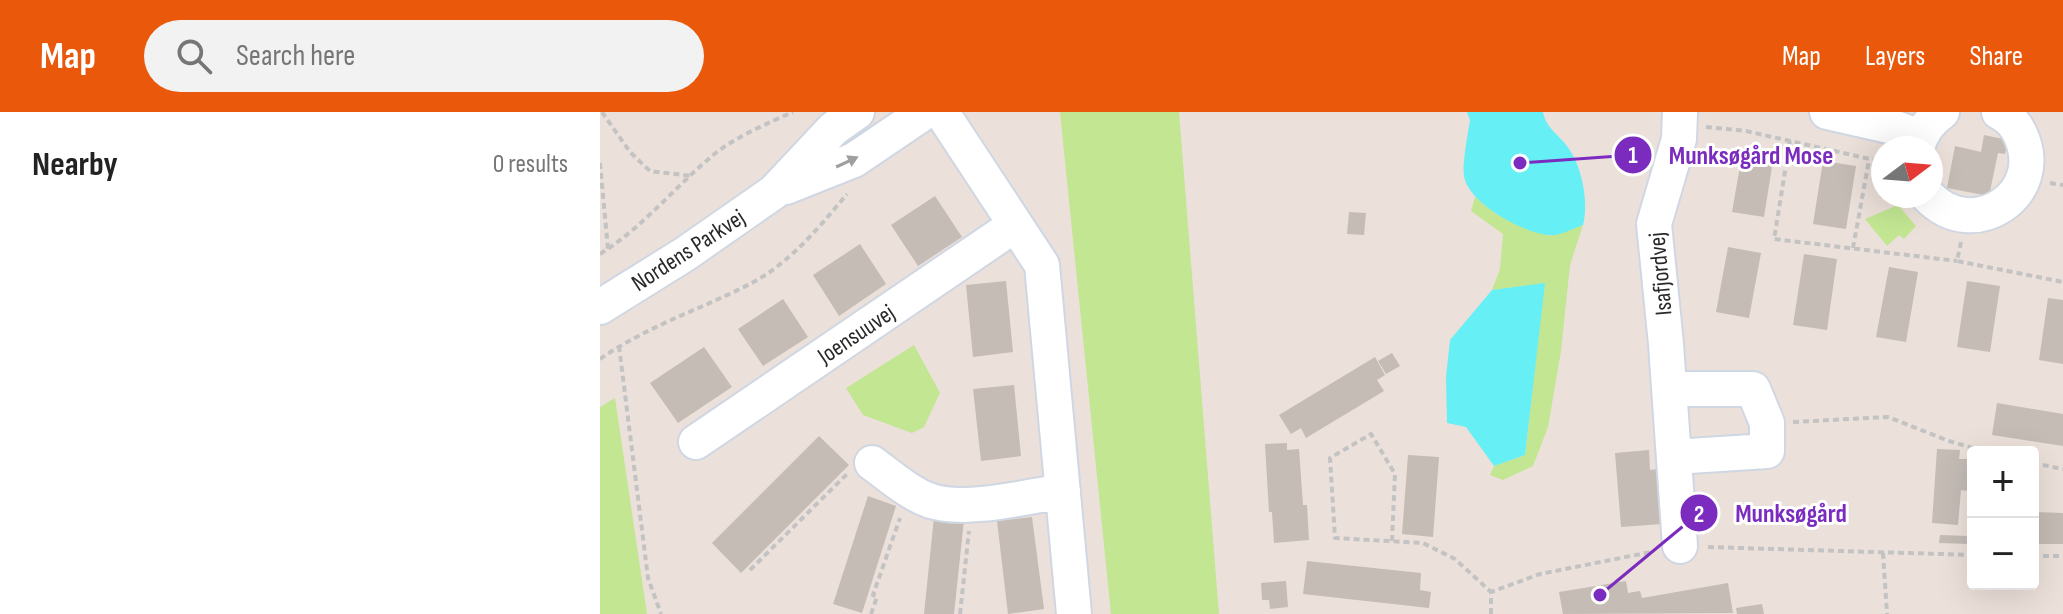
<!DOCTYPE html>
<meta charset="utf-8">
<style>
body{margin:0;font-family:"Sofia Sans Condensed",sans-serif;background:#f2f2f2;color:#222}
.controls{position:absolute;right:24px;bottom:24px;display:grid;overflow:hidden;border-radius:8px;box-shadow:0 8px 32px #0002}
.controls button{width:72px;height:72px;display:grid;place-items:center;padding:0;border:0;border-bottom:2px solid #e0e0e0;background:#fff;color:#222;font:40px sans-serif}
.compass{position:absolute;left:1271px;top:24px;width:72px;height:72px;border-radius:50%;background:#fff;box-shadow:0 8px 32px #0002;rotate:74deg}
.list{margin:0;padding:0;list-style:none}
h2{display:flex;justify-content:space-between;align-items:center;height:104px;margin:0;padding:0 32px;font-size:34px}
h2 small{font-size:26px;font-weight:400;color:#767676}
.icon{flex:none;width:44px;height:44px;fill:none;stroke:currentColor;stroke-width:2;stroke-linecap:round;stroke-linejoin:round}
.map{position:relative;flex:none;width:1463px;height:502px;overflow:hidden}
header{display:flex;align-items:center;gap:48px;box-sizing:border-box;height:112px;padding:0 40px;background:#ea580c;color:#fff}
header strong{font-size:38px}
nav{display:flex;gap:44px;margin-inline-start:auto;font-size:28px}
.search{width:560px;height:72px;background:#f2f2f2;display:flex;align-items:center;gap:20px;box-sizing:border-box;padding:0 28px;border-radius:44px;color:#767676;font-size:30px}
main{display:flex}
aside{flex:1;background:#fff}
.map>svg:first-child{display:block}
</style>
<header>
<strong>Map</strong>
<div class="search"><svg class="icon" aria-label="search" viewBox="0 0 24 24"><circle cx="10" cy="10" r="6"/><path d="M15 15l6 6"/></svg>Search here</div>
<nav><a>Map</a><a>Layers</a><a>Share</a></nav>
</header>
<main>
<aside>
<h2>Nearby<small>0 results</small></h2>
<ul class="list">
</ul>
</aside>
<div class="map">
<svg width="1463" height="502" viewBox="0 0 1463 502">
<rect width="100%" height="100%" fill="#ece0da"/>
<path fill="#c2e692" d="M 460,0 L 579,0 L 619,502 L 511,502 Z
M 875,85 L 896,102 L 949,124 L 983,113 L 970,153 L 961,239 L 948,315 L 933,354 L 903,368 L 890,363 L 894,354 L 925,343 L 944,172 L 892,178 L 900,157 L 903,122 L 871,99 Z
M 1298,93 L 1316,114 L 1304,127 L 1299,123 L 1287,134 L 1265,107 Z
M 314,233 L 340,281 L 324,315 L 312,321 L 263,303 L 246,276 Z
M 15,286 L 47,502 L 0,502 L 0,295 Z"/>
<path fill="#66eff5" d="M 867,0 L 943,0 C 946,17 960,23 969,37 C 982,55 989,91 983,113 C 972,117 958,125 947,123 C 922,120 868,91 864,64 C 862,53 868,21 870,8 Z
M 945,171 L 925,343 L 894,354 L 866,315 L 847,311 L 846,265 L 850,228 L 892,178 Z"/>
<path fill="#c4bcb5" d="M 1384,23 L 1408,28 L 1405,42 L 1398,41 L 1389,84 L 1347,76 L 1355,34 L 1381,40 Z
M 1143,37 L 1174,42 L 1164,105 L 1132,100 Z
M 1223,49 L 1256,54 L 1246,117 L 1213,112 Z
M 335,84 L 362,125 L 318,154 L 291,113 Z
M 749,100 L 766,101 L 764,123 L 747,122 Z
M 260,132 L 286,172 L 239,204 L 213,163 Z
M 1128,135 L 1161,141 L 1149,206 L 1116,200 Z
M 1204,142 L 1237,147 L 1227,218 L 1193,213 Z
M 1289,155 L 1318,160 L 1306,230 L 1276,225 Z
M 406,169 L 413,240 L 373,245 L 366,173 Z
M 1367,169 L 1400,174 L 1390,240 L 1357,235 Z
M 1448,186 L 1463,188 L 1463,252 L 1439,248 Z
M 183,187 L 208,225 L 163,254 L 138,217 Z
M 104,235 L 132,275 L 78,311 L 50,271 Z
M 792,241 L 800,254 L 786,262 L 778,249 Z
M 775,245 L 785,263 L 777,268 L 784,279 L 706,326 L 701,316 L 691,322 L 679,303 Z
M 414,273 L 421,344 L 381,349 L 373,277 Z
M 1397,291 L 1463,302 L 1463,334 L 1392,323 Z
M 219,324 L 249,353 L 141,461 L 112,431 Z
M 687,331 L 687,338 L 699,337 L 703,393 L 707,393 L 709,428 L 674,431 L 672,400 L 669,400 L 665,332 Z
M 1337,337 L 1360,338 L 1359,347 L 1370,347 L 1368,379 L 1361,378 L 1358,413 L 1332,411 Z
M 1049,338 L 1050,358 L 1057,357 L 1062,412 L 1021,415 L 1015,341 Z
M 808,343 L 839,345 L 833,425 L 802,422 Z
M 268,384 L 296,394 L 262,501 L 233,492 Z
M 1434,400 L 1463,401 L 1463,432 L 1433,432 Z
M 334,405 L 364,408 L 354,502 L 324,502 Z
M 432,405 L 444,497 L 408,502 L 397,409 Z
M 1340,423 L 1369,424 L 1369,432 L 1339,431 Z
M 707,449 L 821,461 L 820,478 L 831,480 L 829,496 L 703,482 Z
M 686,469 L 688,495 L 670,497 L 669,488 L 662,488 L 661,471 Z
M 1026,469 L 1028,481 L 1040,479 L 1042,486 L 1128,471 L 1133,501 L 963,502 L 959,480 Z
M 1162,492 L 1164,502 L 1137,502 L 1136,496 Z"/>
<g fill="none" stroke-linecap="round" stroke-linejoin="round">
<g stroke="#cfd7e3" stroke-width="38">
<path id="minor" d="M 344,0 L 346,7 L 442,153 L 474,502
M 1080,0 L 1079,27 L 1054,112 L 1066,232 L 1080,434
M 1227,0 L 1293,15 L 1320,25
M 1317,36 C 1321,20 1329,10 1342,0
M 186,75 L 254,48 L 325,0
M 1328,84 C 1373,132 1449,82 1420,22 C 1416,13 1409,5 1399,0
M 0,195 L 85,142 L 174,80 L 233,17 L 257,0
M 1069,277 L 1153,277 L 1167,311 L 1167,339 L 1074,345
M 96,330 L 415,113
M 272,351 C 290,364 310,382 331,389 C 367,400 425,385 463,379"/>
</g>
<path stroke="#c3c3c3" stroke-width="4" stroke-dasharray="6 4" stroke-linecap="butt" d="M 2,0 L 30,40 L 50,59 L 91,64
M 1106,15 L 1146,19 L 1283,50
M 1190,29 L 1174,127 L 1357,149
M 0,51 L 8,137
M 1450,71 L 1463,73
M 1361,130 L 1357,149 L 1463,170
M 1253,136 L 1269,48
M 0,142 C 42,116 74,76 112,44 C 133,26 168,11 193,0
M 19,234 L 48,466 L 61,502
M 0,247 C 32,225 68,209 103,194 C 129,182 157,171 179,153 C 205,133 226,107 247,82
M 1193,310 L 1288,305 L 1349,329 L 1387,340
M 1433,351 L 1463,357
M 792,429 L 795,362 L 771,322 L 730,346 L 735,426 L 823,431 L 855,447 L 891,480
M 1108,435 L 1373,443
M 1283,441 L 1287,502
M 1433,444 L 1463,444
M 150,458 L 248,361
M 271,502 L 277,485 L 273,483 L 300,406
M 360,502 L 369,419
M 891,502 L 891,480 L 940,462 L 1051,440"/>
<use href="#minor" stroke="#fff" stroke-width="34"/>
</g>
<defs><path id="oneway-solid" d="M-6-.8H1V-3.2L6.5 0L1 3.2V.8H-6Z" transform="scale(2)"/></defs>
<use fill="#9f9f9f" href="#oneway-solid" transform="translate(247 50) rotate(-25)"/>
<g text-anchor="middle" stroke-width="6" stroke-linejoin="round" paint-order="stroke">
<g font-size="24" fill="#292929" stroke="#fff">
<text transform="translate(88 138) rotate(-33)" y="8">Nordens Parkvej</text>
<text transform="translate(1060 162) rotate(-95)" y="8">Isafjordvej</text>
<text transform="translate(256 222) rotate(-34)" y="8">Joensuuvej</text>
</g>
</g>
<path fill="none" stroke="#7b2cbf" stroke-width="3" d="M920 51L1033 43M1000 483L1099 401"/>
<g fill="#7b2cbf" stroke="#fff" stroke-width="3">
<circle cx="920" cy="51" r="8"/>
<circle cx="1000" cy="483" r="8"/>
<circle cx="1033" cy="43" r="20"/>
<circle cx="1099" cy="401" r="20"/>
</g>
<g font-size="24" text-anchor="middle" font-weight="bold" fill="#fff">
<text x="1033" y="51">1</text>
<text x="1099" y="410">2</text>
</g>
<g font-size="26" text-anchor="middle" font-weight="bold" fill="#7b2cbf" stroke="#fff" stroke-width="6" stroke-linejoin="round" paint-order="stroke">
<text x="1151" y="52">Munksøgård Mose</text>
<text x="1191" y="410">Munksøgård</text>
</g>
</svg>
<div class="controls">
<button>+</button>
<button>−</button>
</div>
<svg class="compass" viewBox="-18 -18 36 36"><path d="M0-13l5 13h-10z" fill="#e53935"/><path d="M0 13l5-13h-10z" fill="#767676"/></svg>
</div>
</main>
